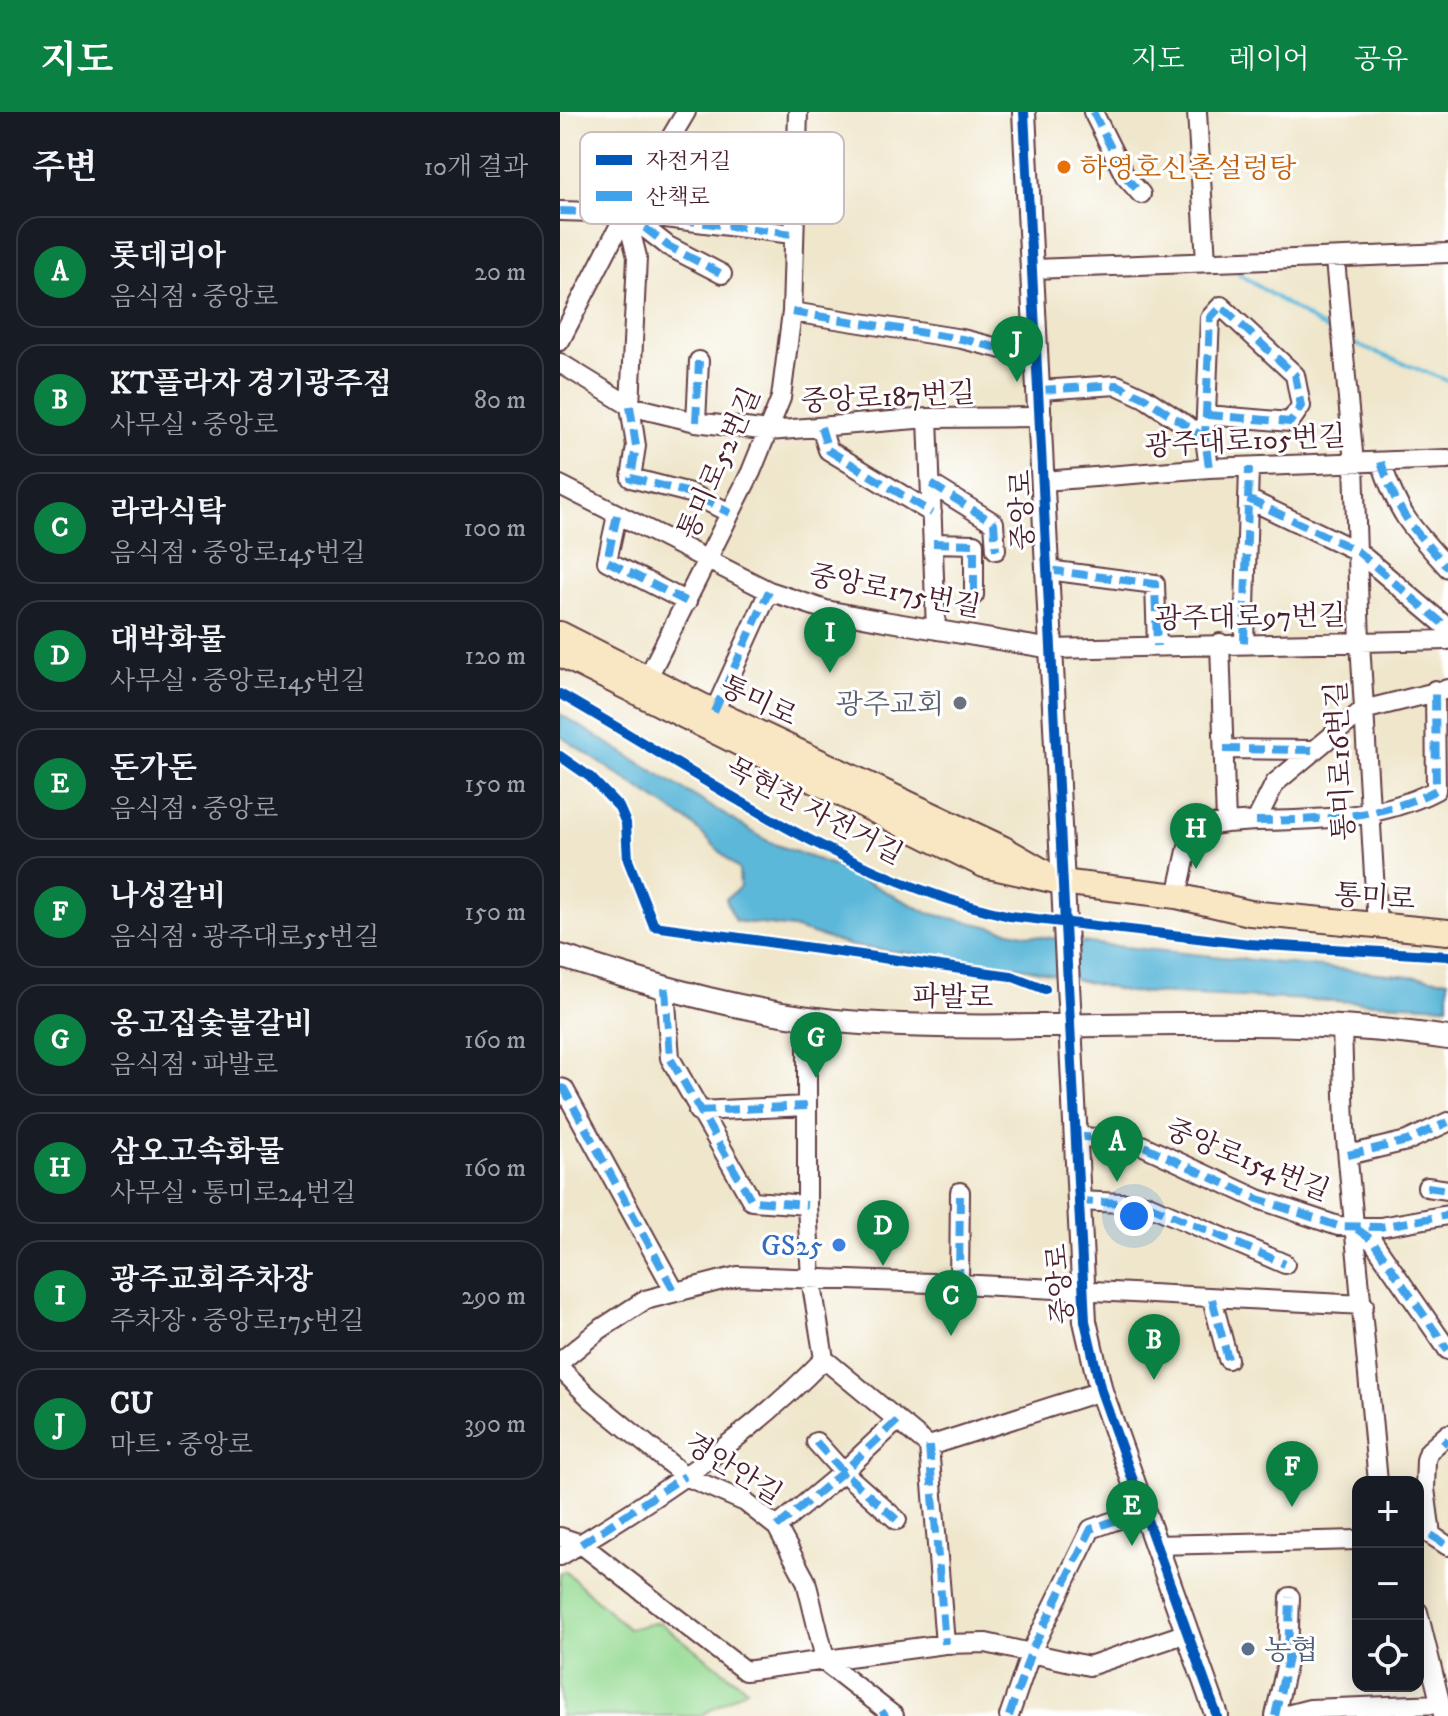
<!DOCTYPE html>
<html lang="ko">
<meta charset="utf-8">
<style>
body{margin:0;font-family:"IM FELL DW Pica","Noto Serif KR",serif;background:#242831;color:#f1f3f6}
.controls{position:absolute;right:24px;bottom:24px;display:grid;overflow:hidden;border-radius:16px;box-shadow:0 4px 20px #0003}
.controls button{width:72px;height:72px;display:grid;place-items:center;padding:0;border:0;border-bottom:2px solid #363941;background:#171b24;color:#f1f3f6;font:40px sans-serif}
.you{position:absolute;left:574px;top:1104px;width:28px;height:28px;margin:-20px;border:6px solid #fff;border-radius:50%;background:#1a73e8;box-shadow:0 0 0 12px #1a73e833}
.badge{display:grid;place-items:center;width:52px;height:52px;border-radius:50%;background:#0b8043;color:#fff;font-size:26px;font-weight:700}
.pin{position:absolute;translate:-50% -66px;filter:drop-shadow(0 2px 4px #0008)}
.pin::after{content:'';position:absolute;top:42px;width:28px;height:24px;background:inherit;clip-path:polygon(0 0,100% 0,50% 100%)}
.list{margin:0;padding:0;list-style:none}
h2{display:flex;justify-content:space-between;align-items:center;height:104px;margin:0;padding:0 32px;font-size:34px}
h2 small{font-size:26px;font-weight:400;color:#9ea1a6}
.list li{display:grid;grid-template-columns:52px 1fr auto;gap:24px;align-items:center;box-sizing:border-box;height:112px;margin:0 16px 16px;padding:0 16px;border:2px solid #363941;border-radius:24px}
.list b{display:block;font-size:30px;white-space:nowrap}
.list p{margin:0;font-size:26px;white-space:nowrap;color:#9ea1a6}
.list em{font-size:26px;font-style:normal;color:#9ea1a6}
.icon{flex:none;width:44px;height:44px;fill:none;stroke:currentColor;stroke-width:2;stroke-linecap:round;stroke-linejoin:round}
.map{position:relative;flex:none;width:888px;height:1604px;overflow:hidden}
header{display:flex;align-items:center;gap:48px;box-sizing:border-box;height:112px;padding:0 40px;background:#0b8043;color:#fff}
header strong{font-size:38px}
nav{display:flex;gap:44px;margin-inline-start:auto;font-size:28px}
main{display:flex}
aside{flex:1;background:#171b24}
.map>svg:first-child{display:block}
</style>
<header>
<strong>지도</strong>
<nav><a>지도</a><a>레이어</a><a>공유</a></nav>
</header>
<main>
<aside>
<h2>주변<small>10개 결과</small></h2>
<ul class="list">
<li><span class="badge">A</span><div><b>롯데리아</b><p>음식점 · 중앙로</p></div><em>20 m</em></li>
<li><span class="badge">B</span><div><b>KT플라자 경기광주점</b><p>사무실 · 중앙로</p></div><em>80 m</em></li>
<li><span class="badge">C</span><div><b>라라식탁</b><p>음식점 · 중앙로145번길</p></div><em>100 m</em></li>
<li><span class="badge">D</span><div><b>대박화물</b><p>사무실 · 중앙로145번길</p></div><em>120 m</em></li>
<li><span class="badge">E</span><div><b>돈가돈</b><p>음식점 · 중앙로</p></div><em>150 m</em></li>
<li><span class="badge">F</span><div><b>나성갈비</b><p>음식점 · 광주대로55번길</p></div><em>150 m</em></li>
<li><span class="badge">G</span><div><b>옹고집숯불갈비</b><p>음식점 · 파발로</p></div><em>160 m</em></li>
<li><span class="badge">H</span><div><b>삼오고속화물</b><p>사무실 · 통미로24번길</p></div><em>160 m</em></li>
<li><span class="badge">I</span><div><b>광주교회주차장</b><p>주차장 · 중앙로175번길</p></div><em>290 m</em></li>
<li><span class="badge">J</span><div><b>CU</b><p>마트 · 중앙로</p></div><em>390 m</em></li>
</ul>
</aside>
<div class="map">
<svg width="888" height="1604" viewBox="0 0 888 1604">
<rect width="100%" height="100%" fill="#fff"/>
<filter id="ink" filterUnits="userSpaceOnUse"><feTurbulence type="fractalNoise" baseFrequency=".0125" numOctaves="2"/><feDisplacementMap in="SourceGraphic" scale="16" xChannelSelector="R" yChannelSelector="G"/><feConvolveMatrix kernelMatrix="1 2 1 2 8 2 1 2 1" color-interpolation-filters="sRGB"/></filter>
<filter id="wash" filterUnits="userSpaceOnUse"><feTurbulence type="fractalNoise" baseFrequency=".006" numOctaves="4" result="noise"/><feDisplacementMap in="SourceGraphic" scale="32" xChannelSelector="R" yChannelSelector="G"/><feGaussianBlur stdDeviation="1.8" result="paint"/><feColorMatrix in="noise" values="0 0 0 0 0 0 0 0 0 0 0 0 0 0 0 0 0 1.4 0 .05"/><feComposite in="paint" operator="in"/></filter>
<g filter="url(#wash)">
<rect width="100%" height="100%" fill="#efe6cb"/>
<path fill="#97db94" stroke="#707d60" stroke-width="2" d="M 5,1459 L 68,1517 L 99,1510 L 187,1577 L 140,1604 L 0,1604 L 0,1461 Z"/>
<path fill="#5bb8d9" stroke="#526c82" stroke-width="2" d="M 0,602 L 211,731 L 275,754 L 368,801 L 468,823 L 544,833 L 888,868 L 888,894 L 568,880 L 466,856 L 292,834 L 233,816 L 175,809 L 166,787 L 180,775 L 179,758 L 131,711 L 0,624 Z"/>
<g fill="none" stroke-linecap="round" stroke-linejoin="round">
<path stroke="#5bb8d9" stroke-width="4" d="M 679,162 L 778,225
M 790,230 L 888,269"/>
</g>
</g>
<g filter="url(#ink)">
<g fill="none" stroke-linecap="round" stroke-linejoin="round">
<g stroke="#633d43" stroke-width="22">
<path id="minor" d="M 533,0 L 565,64 L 581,82
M 637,0 L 646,149
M 0,99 L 66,101 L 232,122
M 66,101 L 77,145 L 70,294 L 76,334 L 71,366 L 130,381 L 170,401
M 68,103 L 108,134 L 162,162
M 775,148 L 794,351 L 800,530 L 817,813
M 474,157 L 888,141
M 232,200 L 402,227 L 478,246
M 0,229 L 66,101 L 126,0
M 0,251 L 70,294 L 136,310 L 209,319 L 368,306 L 482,305
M 480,278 L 557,273 L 585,286 L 645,326
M 647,303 L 730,310 L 741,294 L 735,263 L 661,194 L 650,206 L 645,326 L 649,356
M 368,306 L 376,518
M 136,310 L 139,249
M 261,315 L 268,338 L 372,401
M 821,350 C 839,404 851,415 888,456
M 484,369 L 649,356 L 888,347
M 371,372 L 434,411 L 436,438
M 0,373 L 209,479 L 266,498 L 324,509 L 492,537 L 888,528
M 688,387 L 797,439 L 888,516
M 57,403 L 47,449 L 127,490
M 373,431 L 414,432 L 414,483
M 488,458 L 595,472 L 597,534
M 684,531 L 689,355
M 87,567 L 191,360 L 221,286 L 232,200 L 238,0
M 154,600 L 209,479
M 664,637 L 753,638
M 696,709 C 757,708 821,707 876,678 L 875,578
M 666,711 L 696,709 L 715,671 L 803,598 L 888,577
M 617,784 L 629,730 L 639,715 L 666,711 L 660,531
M 105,876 L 110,946 L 192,1089 L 247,1093
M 782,915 L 785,1016 L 818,1370
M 0,976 L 4,977 L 114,1178
M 138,999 L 247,994
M 514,1024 L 575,1030 L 698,1087 L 778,1114 L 820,1115 L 888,1103
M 788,1043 L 847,1029 L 888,1010
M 867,1075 L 888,1078
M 517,1089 L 586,1092 L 725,1152
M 797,1117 L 812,1128 L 888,1238
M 399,1172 L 400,1080
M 652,1187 L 668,1247
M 264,1247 L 369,1334 L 541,1279
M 0,1250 L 39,1218 L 85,1188 L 178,1164 L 399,1172 L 804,1193
M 0,1256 L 30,1286 L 125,1364 L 185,1390 L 217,1415 L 246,1469 L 266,1551 L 334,1604
M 888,1322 L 869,1339 L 866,1348 L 865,1377 L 871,1423 L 888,1434
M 256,1330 L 283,1360 L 337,1408
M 369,1334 L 385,1532
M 217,1415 L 283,1360 L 338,1308
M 0,1425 L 21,1432 L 185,1559 L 385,1532 L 426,1531 L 529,1554 L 627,1521
M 595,1433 L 798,1428
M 0,1444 C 93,1389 189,1325 264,1247 L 251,1167 L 247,1093 L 247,906
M 858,1500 L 883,1602
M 449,1604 L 471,1540 L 531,1417 L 582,1399
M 715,1604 L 728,1546 L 730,1485
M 723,1604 L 750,1597 L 880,1592"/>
</g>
<g stroke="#633d43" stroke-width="26">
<path id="tertiary" d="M 464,0 L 525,1209 L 541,1279 L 657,1604
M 0,844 C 98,875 197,905 301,911 C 496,923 693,897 888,926"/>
</g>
<g stroke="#633d43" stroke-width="28">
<path id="secondary" d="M 0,522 L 154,600 L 442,736 L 482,759
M 0,542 L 424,753 L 501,770 L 617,784 L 690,801 L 888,820"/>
</g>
<use href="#minor" stroke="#fff" stroke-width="18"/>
<use href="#tertiary" stroke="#fff" stroke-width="22"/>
<use href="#secondary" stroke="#f9e7c3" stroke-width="24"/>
<path stroke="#40a2eb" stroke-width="8" stroke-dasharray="16 8" stroke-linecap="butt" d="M 533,0 L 565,64 L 581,82
M 0,99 L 66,101 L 232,122
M 66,101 L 108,134 L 162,162
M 232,200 L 402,227 L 478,246
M 480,278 L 557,273 L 585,286 L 645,326
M 70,294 L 76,334 L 71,366 L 130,381 L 170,401
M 647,303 L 730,310 L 741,294 L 735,263 L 661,194 L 650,206 L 645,326 L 649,356
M 136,310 L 139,249
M 261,315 L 268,338 L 372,401
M 821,350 C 839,404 851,415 888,456
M 371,372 L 434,411 L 436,438
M 688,387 L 797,439 L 888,516
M 57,403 L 47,449 L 127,490
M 373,431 L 414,432 L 414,483
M 488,458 L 595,472 L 597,534
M 684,531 L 689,355
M 154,600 L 209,479
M 664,637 L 753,638
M 696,709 C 757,708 821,707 876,678 L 875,578
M 105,876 L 110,946 L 192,1089 L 247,1093
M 0,976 L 4,977 L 114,1178
M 138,999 L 247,994
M 514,1024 L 575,1030 L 698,1087 L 778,1114 L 820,1115 L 888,1103
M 788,1043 L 847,1029 L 888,1010
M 867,1075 L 888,1078
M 517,1089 L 586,1092 L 725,1152
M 797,1117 L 812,1128 L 888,1238
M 399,1172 L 400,1080
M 652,1187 L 668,1247
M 883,1327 L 888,1332
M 256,1330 L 283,1360 L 337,1408
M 369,1334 L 385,1532
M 217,1415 L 283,1360 L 338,1308
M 871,1423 L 888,1434
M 21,1432 L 125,1364
M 321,1604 L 327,1600
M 449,1604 L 471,1540 L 531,1417 L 582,1399
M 715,1604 L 728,1546 L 730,1485"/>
<g stroke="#fff" stroke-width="15">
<path id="cycleway" d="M 464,0 L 525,1209 L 541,1279 L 657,1604
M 0,582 C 144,664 285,768 450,804 L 689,832 L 888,844
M 0,644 L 30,665 L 59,695 L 66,711 L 68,748 L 94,814 L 451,864 L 485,877"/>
</g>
<use href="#cycleway" stroke="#0057b8" stroke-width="10"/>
</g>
</g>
<circle fill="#e8710a" stroke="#fff" stroke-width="3" cx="504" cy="55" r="8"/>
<circle fill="#6b7280" stroke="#fff" stroke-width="3" cx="400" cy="591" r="8"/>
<circle fill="#3f7fe0" stroke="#fff" stroke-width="3" cx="279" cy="1133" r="8"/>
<circle fill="#5c6f8a" stroke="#fff" stroke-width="3" cx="688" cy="1537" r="8"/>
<g text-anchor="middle" stroke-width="6" stroke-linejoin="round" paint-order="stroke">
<g font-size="28" fill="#c56008" stroke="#fff" text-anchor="start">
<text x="520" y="65">하영호신촌설렁탕</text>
</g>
<g font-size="28" fill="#4a1f2b" stroke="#fff">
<text transform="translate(328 284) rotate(-3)" y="10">중앙로187번길</text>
<text transform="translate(685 328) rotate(-3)" y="10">광주대로105번길</text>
<text transform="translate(158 351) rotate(-66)" y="10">통미로52번길</text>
<text transform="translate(461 398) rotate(-92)" y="10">중앙로</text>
<text transform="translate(335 478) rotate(11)" y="10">중앙로175번길</text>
<text transform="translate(690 504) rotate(-1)" y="10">광주대로97번길</text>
<text transform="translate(199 588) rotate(25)" y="10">통미로</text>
<text transform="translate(779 649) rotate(-93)" y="10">통미로16번길</text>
<text transform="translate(255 698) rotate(28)" y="10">목현천 자전거길</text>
<text transform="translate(815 784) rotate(4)" y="10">통미로</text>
<text transform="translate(393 884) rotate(1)" y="10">파발로</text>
<text transform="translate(688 1047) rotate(22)" y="10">중앙로154번길</text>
<text transform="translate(499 1172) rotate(-95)" y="10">중앙로</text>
<text transform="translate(174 1356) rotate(32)" y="10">경안안길</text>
</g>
<g font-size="28" fill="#5b616d" stroke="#fff" text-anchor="end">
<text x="384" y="601">광주교회</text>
</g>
<g font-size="28" fill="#366cbe" stroke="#fff" text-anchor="end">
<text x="263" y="1143">GS25</text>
</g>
<g font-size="28" fill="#4e5e75" stroke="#fff" text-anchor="start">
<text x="704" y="1547">농협</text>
</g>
</g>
<rect x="20" y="20" width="264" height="92" rx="12" fill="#fff" stroke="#c9bcbf" stroke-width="2"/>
<rect x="36" y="43" width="36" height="10" fill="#0057b8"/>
<rect x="36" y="79" width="36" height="10" fill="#40a2eb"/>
<g font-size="22" fill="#4a1f2b">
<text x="86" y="56">자전거길</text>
<text x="86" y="92">산책로</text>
</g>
</svg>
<div class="controls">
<button>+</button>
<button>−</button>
<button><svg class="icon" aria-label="locate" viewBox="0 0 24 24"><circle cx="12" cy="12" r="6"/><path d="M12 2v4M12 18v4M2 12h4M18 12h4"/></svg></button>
</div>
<div class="you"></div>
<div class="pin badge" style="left:557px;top:1070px">A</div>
<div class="pin badge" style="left:594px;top:1268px">B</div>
<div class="pin badge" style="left:391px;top:1224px">C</div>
<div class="pin badge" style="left:323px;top:1154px">D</div>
<div class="pin badge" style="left:572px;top:1434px">E</div>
<div class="pin badge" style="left:732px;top:1395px">F</div>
<div class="pin badge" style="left:256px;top:966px">G</div>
<div class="pin badge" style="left:636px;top:757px">H</div>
<div class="pin badge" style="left:270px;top:561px">I</div>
<div class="pin badge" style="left:457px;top:270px">J</div>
</div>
</main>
